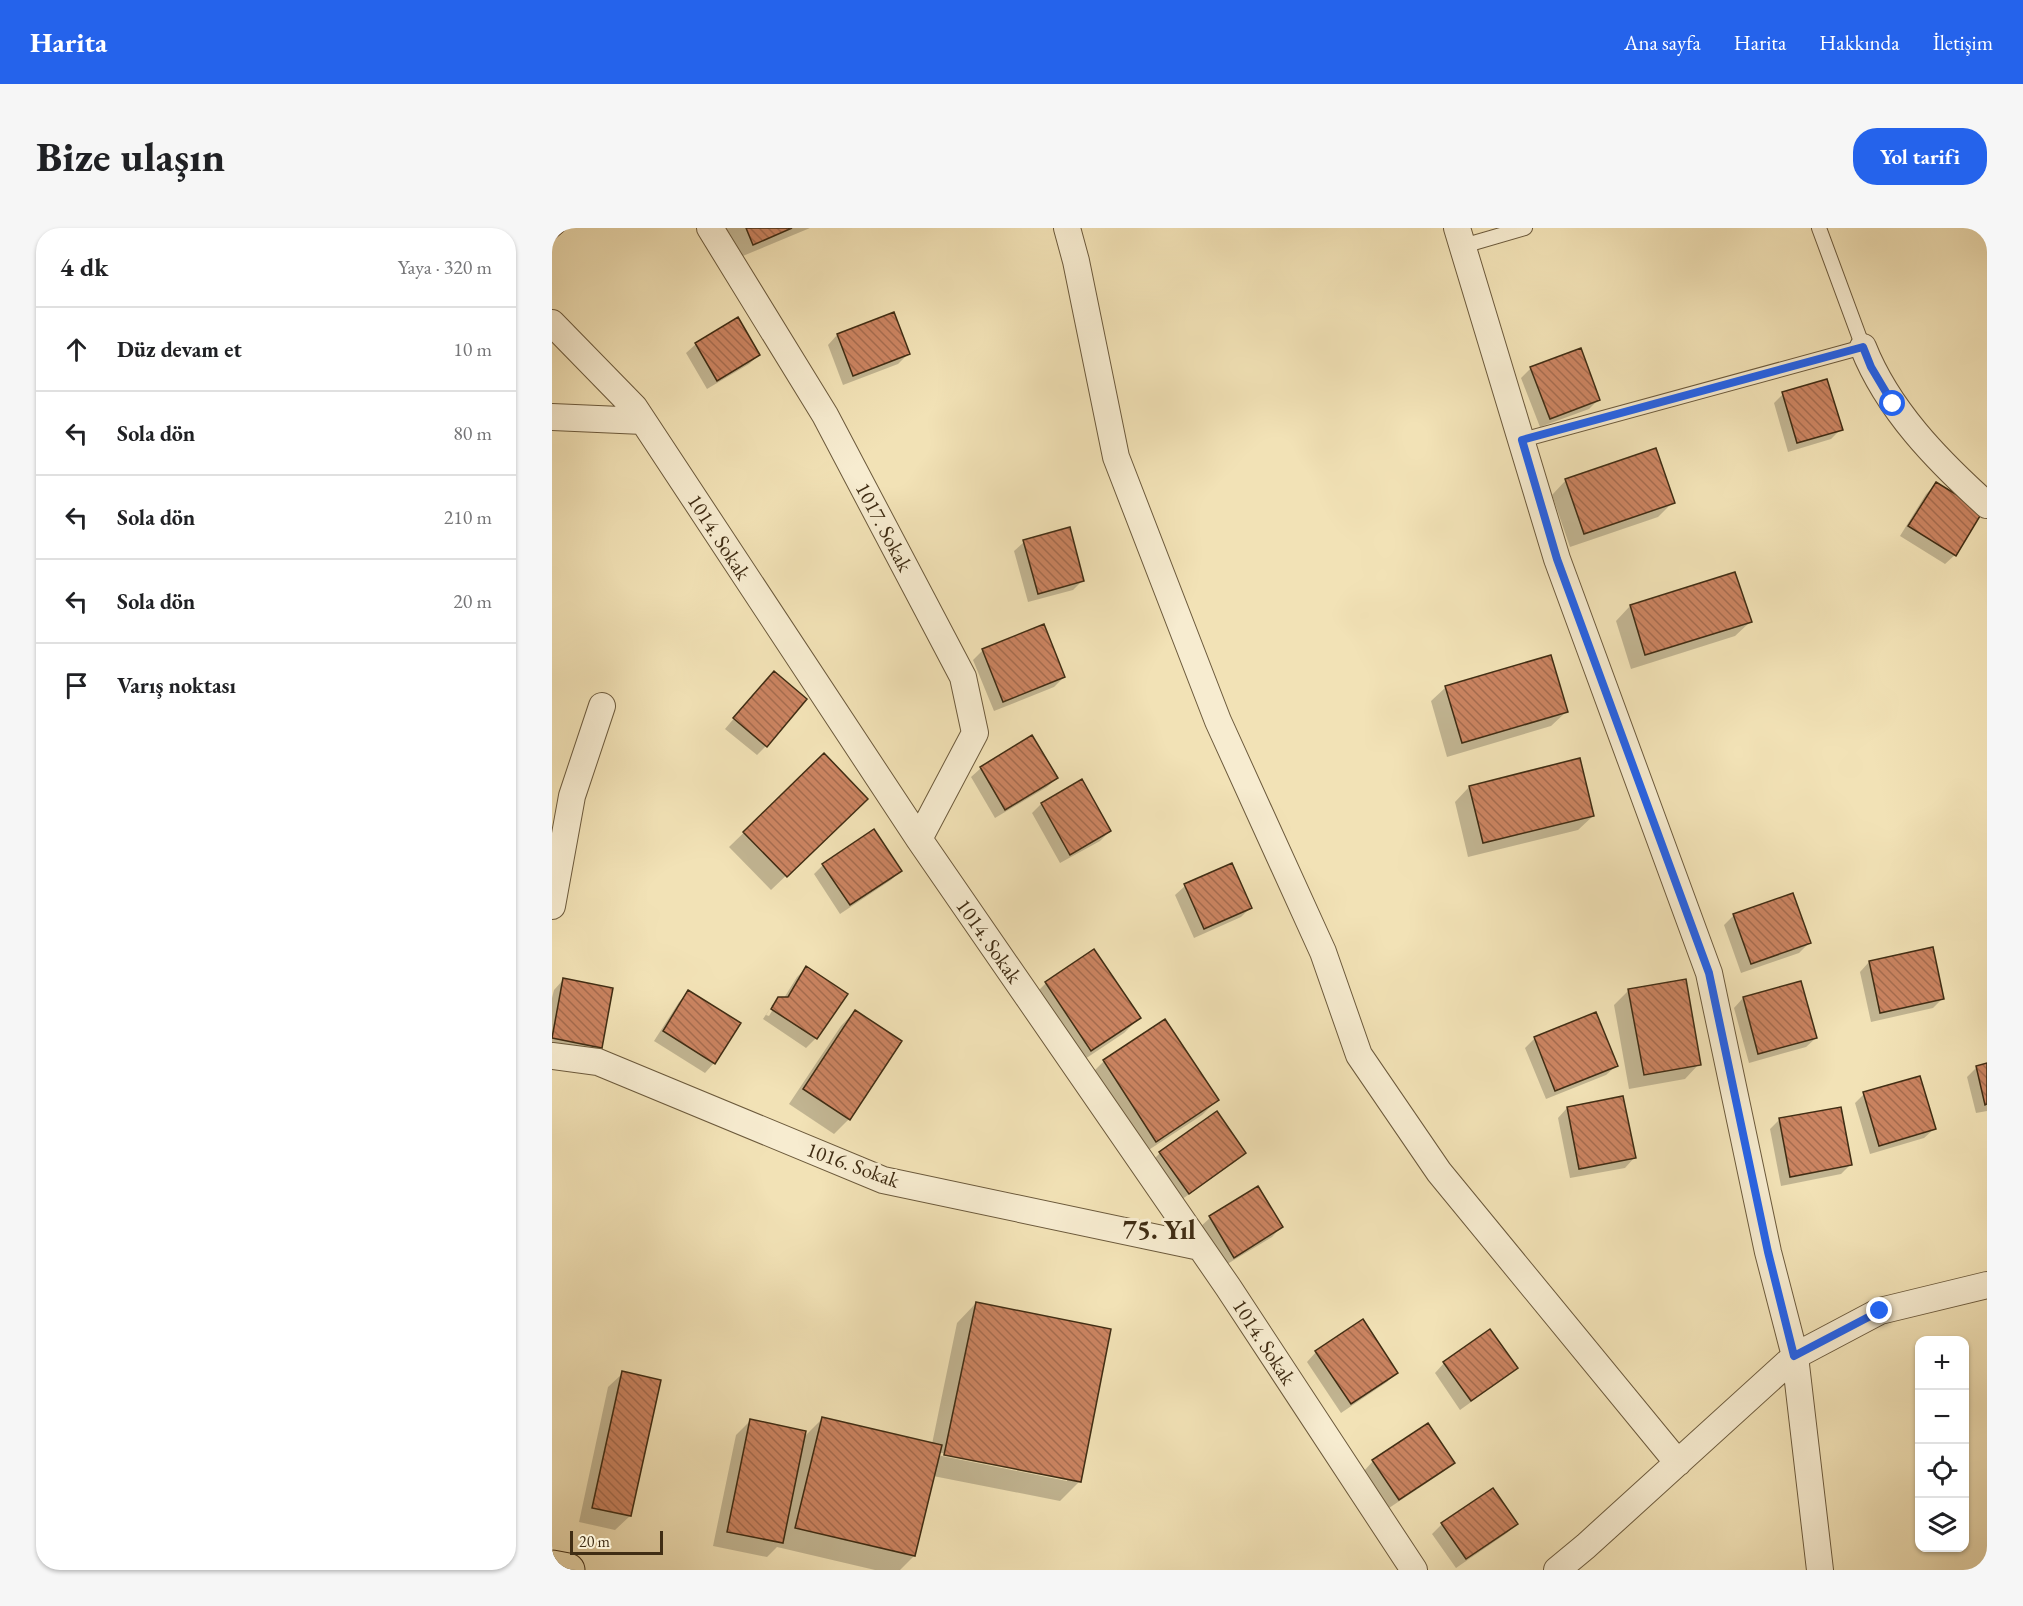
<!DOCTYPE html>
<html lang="tr">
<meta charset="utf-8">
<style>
body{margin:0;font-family:"EB Garamond",serif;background:#f6f6f6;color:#202124}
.controls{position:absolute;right:18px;bottom:18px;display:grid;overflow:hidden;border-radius:12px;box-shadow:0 2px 4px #0004}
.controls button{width:54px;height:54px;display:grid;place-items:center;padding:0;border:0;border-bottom:2px solid #e0e0e0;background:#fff;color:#202124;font:30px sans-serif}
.scale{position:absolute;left:18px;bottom:15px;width:93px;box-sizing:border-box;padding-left:6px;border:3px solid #402d14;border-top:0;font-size:16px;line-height:21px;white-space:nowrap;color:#402d14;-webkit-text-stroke:4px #f7ecd0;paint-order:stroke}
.stop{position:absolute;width:18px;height:18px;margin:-14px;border:4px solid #2563eb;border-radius:50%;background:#fff}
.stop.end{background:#2563eb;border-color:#fff;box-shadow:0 2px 6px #0008}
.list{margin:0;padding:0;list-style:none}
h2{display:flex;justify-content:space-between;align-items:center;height:78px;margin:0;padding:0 24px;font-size:26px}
h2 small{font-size:20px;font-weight:400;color:#757577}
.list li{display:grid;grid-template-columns:39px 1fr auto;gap:18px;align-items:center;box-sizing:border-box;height:84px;padding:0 24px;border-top:2px solid #e0e0e0}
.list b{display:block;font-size:22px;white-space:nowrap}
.list em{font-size:20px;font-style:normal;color:#757577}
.icon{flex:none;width:33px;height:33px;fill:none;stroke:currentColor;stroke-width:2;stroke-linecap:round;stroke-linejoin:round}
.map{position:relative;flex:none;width:1435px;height:1342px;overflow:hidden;border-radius:24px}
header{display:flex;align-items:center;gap:36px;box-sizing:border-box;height:84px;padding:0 30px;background:#2563eb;color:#fff}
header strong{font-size:28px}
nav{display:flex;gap:33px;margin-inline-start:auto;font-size:21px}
.intro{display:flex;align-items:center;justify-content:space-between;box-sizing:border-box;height:144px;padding:0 36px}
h1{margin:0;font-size:42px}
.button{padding:15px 27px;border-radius:24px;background:#2563eb;color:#fff;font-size:21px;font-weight:700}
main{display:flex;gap:36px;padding:0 36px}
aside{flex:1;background:#fff;border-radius:24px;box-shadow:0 2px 4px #0004}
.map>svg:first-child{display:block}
</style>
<header>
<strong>Harita</strong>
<nav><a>Ana sayfa</a><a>Harita</a><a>Hakkında</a><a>İletişim</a></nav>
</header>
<div class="intro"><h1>Bize ulaşın</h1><a class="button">Yol tarifi</a></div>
<main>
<aside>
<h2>4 dk<small>Yaya · 320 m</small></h2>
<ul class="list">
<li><svg class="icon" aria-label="ahead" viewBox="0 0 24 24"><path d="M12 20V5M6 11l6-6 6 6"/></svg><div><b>Düz devam et</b></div><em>10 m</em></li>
<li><svg class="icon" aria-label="left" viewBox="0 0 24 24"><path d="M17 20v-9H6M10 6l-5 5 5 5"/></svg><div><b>Sola dön</b></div><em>80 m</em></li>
<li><svg class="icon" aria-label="left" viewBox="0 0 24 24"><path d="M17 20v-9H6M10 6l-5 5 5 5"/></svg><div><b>Sola dön</b></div><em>210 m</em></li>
<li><svg class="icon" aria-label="left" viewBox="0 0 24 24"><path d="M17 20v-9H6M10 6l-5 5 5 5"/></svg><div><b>Sola dön</b></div><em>20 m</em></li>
<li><svg class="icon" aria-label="arrive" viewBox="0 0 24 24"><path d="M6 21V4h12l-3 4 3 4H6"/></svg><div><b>Varış noktası</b></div></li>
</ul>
</aside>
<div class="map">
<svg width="1435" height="1342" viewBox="0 0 1435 1342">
<defs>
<pattern id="building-back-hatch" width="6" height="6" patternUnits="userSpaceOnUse" patternTransform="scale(1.5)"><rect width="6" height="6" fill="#cb8461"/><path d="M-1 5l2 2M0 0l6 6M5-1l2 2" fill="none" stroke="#a66c4f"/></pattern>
</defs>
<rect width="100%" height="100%" fill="#f2e2b6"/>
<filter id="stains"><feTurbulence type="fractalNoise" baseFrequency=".00333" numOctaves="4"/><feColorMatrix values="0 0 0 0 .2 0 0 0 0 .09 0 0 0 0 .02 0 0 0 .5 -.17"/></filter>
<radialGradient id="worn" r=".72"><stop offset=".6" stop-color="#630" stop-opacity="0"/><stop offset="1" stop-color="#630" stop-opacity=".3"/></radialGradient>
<path fill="#0003" fill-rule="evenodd" d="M 173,0 L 258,0 L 186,30 Z
M 285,107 L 356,126 L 346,136 L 291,157 L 276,117 Z
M 144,116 L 207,127 L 197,136 L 155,161 L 134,125 Z
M 979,140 L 1047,171 L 1037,181 L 988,199 L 969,150 Z
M 1231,166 L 1289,201 L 1279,211 L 1236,224 L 1222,175 Z
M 1014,252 L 1121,274 L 1106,289 L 1018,319 L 1000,267 Z
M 1384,256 L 1403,327 L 1393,336 L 1348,308 L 1374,266 Z
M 472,314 L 531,352 L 521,362 L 476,374 L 462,323 Z
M 1182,345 L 1198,394 L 1183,408 L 1079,441 L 1064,393 L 1078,378 Z
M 431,422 L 512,449 L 502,459 L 442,483 L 421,432 Z
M 212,455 L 214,518 L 205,527 L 173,501 Z
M 894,459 L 1014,484 L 999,498 L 895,529 L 879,473 Z
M 272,527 L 300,585 L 219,662 L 177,619 Z
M 429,540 L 505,550 L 495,559 L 443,590 L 419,549 Z
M 530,553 L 558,603 L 548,613 L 508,635 L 480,585 L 489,576 Z
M 917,559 L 1041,588 L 1026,602 L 916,629 L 903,574 Z
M 271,637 L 348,643 L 339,652 L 288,686 L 262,646 Z
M 633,658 L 698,680 L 689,689 L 642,710 L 623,667 Z
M 1182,687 L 1257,715 L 1247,725 L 1189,745 L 1172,697 Z
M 542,723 L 587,790 L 572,805 L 524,837 L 479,770 L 494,755 Z
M 1317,734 L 1391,770 L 1381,780 L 1319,794 L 1308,744 Z
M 254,740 L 294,766 L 264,810 L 254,820 L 211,791 L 219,779 L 214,787 L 217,788 L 223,778 L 219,778 L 227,771 L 232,770 L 245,749 Z
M 11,752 L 49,819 L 39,828 L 0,821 L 0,770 L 2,762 Z
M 1077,762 L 1147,836 L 1133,851 L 1077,861 L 1062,777 Z
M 137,764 L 162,835 L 153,845 L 102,813 L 127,774 Z
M 1191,770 L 1264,810 L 1254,819 L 1197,835 L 1182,780 Z
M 303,783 L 297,891 L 282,906 L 237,876 L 289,798 Z
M 613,793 L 665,872 L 650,887 L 589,927 L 537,848 L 552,833 Z
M 983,810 L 1064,838 L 1054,847 L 994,871 L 973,820 Z
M 1435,837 L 1435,883 L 1424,885 L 1415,849 L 1425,839 Z
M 1312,866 L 1382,901 L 1372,910 L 1318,926 L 1303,875 Z
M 1015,880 L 1082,930 L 1073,940 L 1018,950 L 1006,890 Z
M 665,885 L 693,925 L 683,934 L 626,974 L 598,935 L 608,925 Z
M 1227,892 L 1298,937 L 1289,946 L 1229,958 L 1218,901 Z
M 705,960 L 729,999 L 720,1009 L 672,1038 L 648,999 L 658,990 Z
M 424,1075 L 558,1102 L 527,1254 L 508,1273 L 381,1248 L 362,1328 L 348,1342 L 323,1342 L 225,1319 L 215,1329 L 161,1318 L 184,1207 L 199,1192 L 251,1210 L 271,1190 L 380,1216 L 405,1095 ZM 385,1224 L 515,1250 L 515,1253 L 385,1227 Z
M 764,1124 L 845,1144 L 835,1154 L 789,1185 L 755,1134 Z
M 892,1135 L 964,1140 L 954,1149 L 908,1182 L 883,1145 Z
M 71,1145 L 78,1288 L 63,1302 L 27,1294 L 56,1159 Z
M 821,1233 L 901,1235 L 891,1244 L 837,1280 L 812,1243 Z
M 940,1262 L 964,1296 L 955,1305 L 904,1340 L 880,1306 L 890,1296 Z"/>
<path fill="url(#building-back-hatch)" stroke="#402d14" stroke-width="1.5" d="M 0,0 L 15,0 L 0,13 Z
M 194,0 L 240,0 L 201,17 Z
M 342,84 L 358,126 L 301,148 L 285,106 Z
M 186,89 L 208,127 L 165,153 L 143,115 Z
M 1029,120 L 1048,172 L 998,191 L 978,139 Z
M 1275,151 L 1291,202 L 1245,215 L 1230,164 Z
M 1104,220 L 1123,275 L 1032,306 L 1013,251 Z
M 1384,254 L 1431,283 L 1404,328 L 1356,298 Z
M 518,299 L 532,353 L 486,366 L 471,312 Z
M 1183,344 L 1200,394 L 1093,427 L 1078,377 Z
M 492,396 L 513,449 L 451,474 L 430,421 Z
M 999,427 L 1016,484 L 910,515 L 893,458 Z
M 222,443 L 255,471 L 215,519 L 181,490 Z
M 480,507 L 506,550 L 453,582 L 428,539 Z
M 272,525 L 316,571 L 235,649 L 191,604 Z
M 1028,530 L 1042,588 L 931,615 L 917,558 Z
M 530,551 L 559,603 L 518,627 L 489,575 Z
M 322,601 L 350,643 L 298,677 L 270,636 Z
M 680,635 L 700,680 L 652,701 L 632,656 Z
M 1241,665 L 1259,715 L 1199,736 L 1181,686 Z
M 1381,719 L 1392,771 L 1328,785 L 1317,733 Z
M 542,721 L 589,790 L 539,823 L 493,754 Z
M 254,738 L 296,766 L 265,811 L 219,781 L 226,769 L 236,769 Z
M 11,750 L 61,760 L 50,820 L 0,810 Z
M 1134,751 L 1149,837 L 1092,847 L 1076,761 Z
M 1249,753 L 1265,810 L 1206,826 L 1191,769 Z
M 136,762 L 189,795 L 163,836 L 111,803 Z
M 303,782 L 350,813 L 298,892 L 251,861 Z
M 1044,784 L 1066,838 L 1003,863 L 982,809 Z
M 613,791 L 667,872 L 604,914 L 551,832 Z
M 1435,835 L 1435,876 L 1433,877 L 1424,838 Z
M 1368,848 L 1384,901 L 1327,918 L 1311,864 Z
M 1071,868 L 1084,930 L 1027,941 L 1015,879 Z
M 1289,879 L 1300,937 L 1238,949 L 1227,890 Z
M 665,883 L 694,925 L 637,966 L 607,924 Z
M 706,958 L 731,999 L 682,1030 L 657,988 Z
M 424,1074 L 559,1101 L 529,1254 L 392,1227 Z
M 811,1091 L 846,1145 L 799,1176 L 763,1123 Z
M 938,1101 L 966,1140 L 919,1173 L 891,1134 Z
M 70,1143 L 109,1152 L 79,1288 L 40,1280 Z
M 270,1189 L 390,1217 L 363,1328 L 243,1300 Z
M 198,1191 L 254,1203 L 231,1315 L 175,1304 Z
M 876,1195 L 903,1235 L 847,1272 L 820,1232 Z
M 941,1260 L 966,1296 L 914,1331 L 889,1295 Z"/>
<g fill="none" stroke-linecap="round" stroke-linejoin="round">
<g stroke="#6c5a3c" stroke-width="16">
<path id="service" d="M 911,18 L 973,0
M 970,212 L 1311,119 L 1267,0"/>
</g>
<g stroke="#6c5a3c" stroke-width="28">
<path id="minor" d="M 158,0 L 273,187 L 411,449 L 423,505 L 367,611
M 515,0 L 524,33 L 564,229 L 666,493 L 771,724 L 807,827 L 887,944 L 1126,1235
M 905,0 L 1005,331 L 1157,745 L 1216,1024 L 1243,1128 L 1268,1342
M 0,95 L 82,179 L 367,611 L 676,1059 L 862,1342
M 1311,119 C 1336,182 1385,232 1435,277
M 0,189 L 91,193
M 0,678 L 20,568 L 50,478
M 0,828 L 46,834 L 331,952 L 648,1019
M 1005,1342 L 1034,1318 L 1243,1128 L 1328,1083 L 1435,1057"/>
</g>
<g stroke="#402d14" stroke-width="35">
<path id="trunk" d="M 0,1339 L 16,1342"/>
</g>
<use href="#service" stroke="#f7ecd0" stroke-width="14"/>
<use href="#minor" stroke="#f7ecd0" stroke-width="26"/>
<use href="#trunk" stroke="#f2e2b6" stroke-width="33"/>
</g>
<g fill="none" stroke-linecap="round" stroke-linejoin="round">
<path stroke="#2563eb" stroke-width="8" d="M 1328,1083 L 1242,1128 L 1216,1024 L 1157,745 L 1005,331 L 970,212 L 1311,119 L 1319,139 L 1341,176"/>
</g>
<g text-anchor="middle" stroke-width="6" stroke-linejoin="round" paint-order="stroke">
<g font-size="21" fill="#402d14" stroke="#f7ecd0">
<text transform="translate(332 299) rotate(62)" y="7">1017. Sokak</text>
<text transform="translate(167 309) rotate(57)" y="7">1014. Sokak</text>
<text transform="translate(437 713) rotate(55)" y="7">1014. Sokak</text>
<text transform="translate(301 937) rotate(20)" y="7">1016. Sokak</text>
<text transform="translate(712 1114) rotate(57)" y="7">1014. Sokak</text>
</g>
<g font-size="27" font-weight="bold" fill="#402d14" stroke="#f7ecd0">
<text x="607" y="1011">75. Yıl</text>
</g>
</g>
<rect width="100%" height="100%" filter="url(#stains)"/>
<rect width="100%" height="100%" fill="url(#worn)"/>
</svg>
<div class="controls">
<button>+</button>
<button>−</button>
<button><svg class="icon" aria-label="locate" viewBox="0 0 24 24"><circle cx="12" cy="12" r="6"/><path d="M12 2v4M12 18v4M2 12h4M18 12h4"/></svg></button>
<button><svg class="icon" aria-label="layers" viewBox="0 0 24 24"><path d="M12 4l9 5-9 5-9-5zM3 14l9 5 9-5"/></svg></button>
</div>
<div class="scale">20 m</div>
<div class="stop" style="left:1341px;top:176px"></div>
<div class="stop end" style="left:1328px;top:1083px"></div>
</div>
</main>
